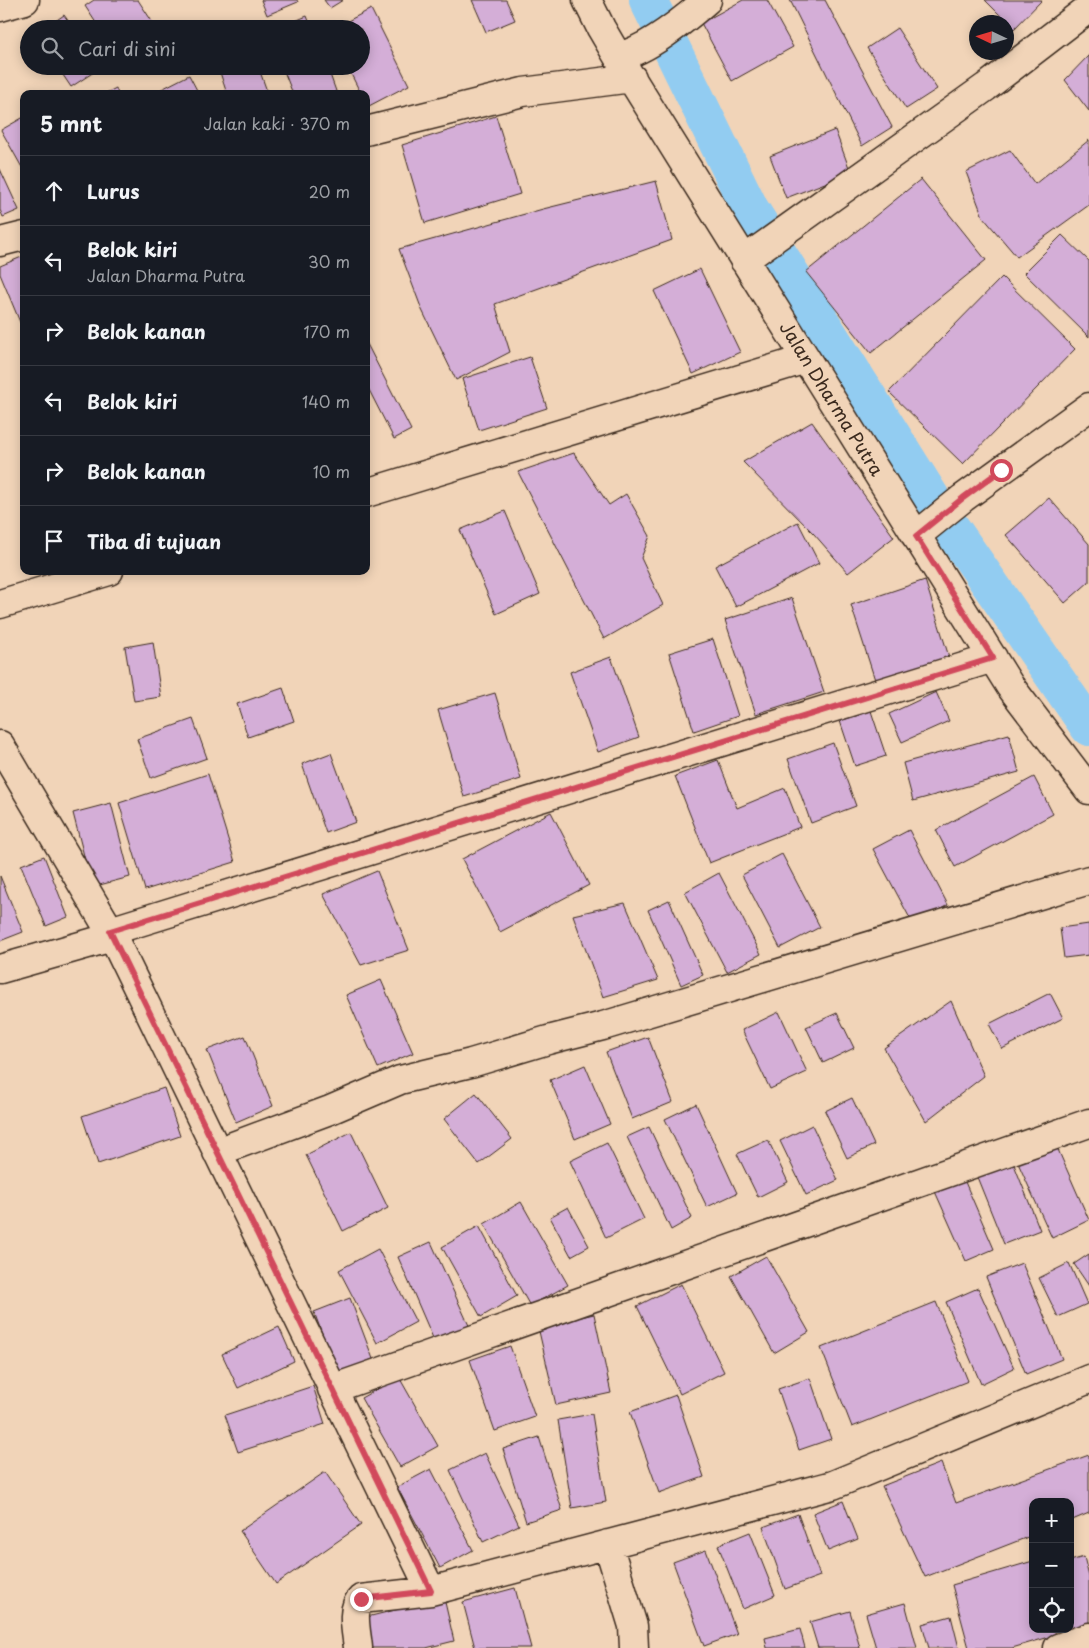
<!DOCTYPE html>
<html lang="id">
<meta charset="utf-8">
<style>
body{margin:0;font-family:"Playpen Sans",sans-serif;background:#20242c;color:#f1f3f6}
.controls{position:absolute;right:15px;bottom:15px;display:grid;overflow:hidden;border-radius:10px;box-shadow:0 2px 12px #0003}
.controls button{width:45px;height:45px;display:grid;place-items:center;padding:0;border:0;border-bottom:1px solid #363941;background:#171b24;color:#f1f3f6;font:25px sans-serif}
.compass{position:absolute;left:969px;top:15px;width:45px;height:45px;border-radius:50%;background:#171b24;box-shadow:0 2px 12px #0003;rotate:274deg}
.stop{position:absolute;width:15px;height:15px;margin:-11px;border:4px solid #d1495b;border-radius:50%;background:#fff}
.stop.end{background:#d1495b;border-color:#fff;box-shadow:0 1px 5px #0008}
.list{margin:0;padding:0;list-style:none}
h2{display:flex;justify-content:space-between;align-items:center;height:65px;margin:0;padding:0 20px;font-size:21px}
h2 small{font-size:16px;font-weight:400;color:#9ea1a6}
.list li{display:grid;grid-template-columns:32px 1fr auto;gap:15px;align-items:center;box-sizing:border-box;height:70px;padding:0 20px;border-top:1px solid #363941}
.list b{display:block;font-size:19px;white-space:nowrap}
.list p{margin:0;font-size:16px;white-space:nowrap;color:#9ea1a6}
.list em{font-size:16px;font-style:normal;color:#9ea1a6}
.icon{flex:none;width:28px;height:28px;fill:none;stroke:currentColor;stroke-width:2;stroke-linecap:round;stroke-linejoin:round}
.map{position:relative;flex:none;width:1089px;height:1648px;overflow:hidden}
.search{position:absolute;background:#171b24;box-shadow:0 2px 12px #0003;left:20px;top:20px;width:350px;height:55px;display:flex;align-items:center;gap:12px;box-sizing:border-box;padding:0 18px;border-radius:28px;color:#9ea1a6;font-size:19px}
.panel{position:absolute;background:#171b24;box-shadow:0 2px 12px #0003;left:20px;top:90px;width:350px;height:485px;border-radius:10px}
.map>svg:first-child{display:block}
</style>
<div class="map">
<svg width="1089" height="1648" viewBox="0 0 1089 1648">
<rect width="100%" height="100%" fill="#f1d4b8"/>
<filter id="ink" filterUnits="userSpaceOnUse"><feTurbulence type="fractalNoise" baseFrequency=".02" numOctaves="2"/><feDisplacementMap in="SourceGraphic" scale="10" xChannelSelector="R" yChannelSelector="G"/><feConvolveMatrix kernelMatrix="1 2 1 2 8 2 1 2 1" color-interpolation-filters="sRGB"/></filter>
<g filter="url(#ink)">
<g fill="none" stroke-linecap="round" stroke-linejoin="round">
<path stroke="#92ccf1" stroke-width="38" d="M 648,0 L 750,209 L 940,512 L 1089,727"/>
</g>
<path fill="#d4aed7" stroke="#3b2a1e" d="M 94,0 L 138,0 L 157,29 L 100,29 L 85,6 Z
M 261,0 L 297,0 L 298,2 L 267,15 Z
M 324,0 L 343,0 L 330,8 Z
M 472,0 L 506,0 L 515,20 L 486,32 Z
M 743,0 L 767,0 L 793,47 L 732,81 L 701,23 Z
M 790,0 L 825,0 L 892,127 L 862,146 Z
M 985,0 L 1042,0 L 1014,29 Z
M 371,9 L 409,85 L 367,107 L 366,94 L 361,94 L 347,66 L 361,66 L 361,29 L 332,29 Z
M 64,15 L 74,29 L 44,29 Z
M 307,16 L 312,29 L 276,29 Z
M 897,28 L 937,89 L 906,109 L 867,48 Z
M 1089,55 L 1089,111 L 1065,80 Z
M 57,66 L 98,66 L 100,68 L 71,87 Z
M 218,66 L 258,66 L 268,94 L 227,94 Z
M 282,66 L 327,66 L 337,94 L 293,94 Z
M 189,75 L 199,94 L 152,94 Z
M 116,88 L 118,94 L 104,94 Z
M 496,116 L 520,194 L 425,223 L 402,145 Z
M 24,117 L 24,171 L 1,130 Z
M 835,130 L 851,173 L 786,198 L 770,156 Z
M 1089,140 L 1089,205 L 1017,257 L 983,217 L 966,172 L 1010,150 L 1035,184 Z
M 0,169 L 19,210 L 3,217 L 0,210 Z
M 921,179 L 986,260 L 871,353 L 806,272 Z
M 656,181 L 672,240 L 495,304 L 510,352 L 456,380 L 422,310 L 399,249 L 543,209 Z
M 1062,235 L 1089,261 L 1089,337 L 1024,273 Z
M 24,256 L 24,327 L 22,327 L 0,274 L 0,266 Z
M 700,269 L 740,352 L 693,374 L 654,291 Z
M 1002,277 L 1075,349 L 963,464 L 889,392 Z
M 366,342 L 411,430 L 394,439 L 366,384 Z
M 530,357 L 547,408 L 479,430 L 462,379 Z
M 812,422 L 894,537 L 848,573 L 814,534 L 743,462 Z
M 574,453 L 609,505 L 626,494 L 650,536 L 641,558 L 663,605 L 604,639 L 518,472 Z
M 1049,498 L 1089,544 L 1089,582 L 1065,603 L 1006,535 Z
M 505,511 L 540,594 L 496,614 L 460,530 Z
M 798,522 L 819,563 L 736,607 L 715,566 Z
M 925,580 L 949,657 L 875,680 L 851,605 Z
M 792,598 L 824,692 L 756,714 L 725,620 Z
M 713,639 L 738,716 L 694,731 L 669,653 Z
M 153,642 L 161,697 L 134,701 L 125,647 Z
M 611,657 L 639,737 L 598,752 L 570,672 Z
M 283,688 L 294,721 L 248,737 L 237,704 Z
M 936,692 L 949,721 L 902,742 L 889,714 Z
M 495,693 L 521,779 L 464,797 L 438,710 Z
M 871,711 L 886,756 L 855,766 L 840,721 Z
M 193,719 L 207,758 L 151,778 L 137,739 Z
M 1009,734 L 1019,772 L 913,801 L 903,763 Z
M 833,743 L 856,806 L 811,823 L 788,759 Z
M 331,753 L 356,822 L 326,833 L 302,764 Z
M 718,760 L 737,808 L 785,788 L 800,827 L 709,863 L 675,776 Z
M 208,774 L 235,862 L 145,890 L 119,803 Z
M 1034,777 L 1053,814 L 955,867 L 936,830 Z
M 111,803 L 130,877 L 92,887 L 73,813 Z
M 551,812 L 589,885 L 500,932 L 462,859 Z
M 909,830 L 948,905 L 913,924 L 873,849 Z
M 782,854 L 820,927 L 780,948 L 742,875 Z
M 44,856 L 68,917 L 46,926 L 21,865 Z
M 377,871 L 409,950 L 361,965 L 323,894 Z
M 719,873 L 761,954 L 727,972 L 685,892 Z
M 0,876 L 23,932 L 0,941 Z
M 669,900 L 703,975 L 681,985 L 648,910 Z
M 625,903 L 658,980 L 603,997 L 573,915 Z
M 1089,924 L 1089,955 L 1064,958 L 1060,928 Z
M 381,980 L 413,1053 L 378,1068 L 346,995 Z
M 1050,993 L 1063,1018 L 1002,1049 L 989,1024 Z
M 951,1001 L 984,1076 L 926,1121 L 884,1048 Z
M 779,1012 L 807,1072 L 770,1089 L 742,1030 Z
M 837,1013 L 854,1048 L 823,1063 L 806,1027 Z
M 245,1036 L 273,1106 L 236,1122 L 207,1050 Z
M 648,1037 L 673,1102 L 632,1119 L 606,1052 Z
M 585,1065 L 610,1124 L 575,1139 L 550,1080 Z
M 164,1088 L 180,1136 L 98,1164 L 82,1116 Z
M 476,1093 L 512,1139 L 479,1164 L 444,1119 Z
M 852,1098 L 874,1145 L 847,1158 L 825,1111 Z
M 696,1104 L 737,1193 L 707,1207 L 665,1119 Z
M 812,1125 L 838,1180 L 806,1195 L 780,1141 Z
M 649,1127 L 692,1218 L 671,1230 L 627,1137 Z
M 351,1132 L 388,1208 L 343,1231 L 306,1155 Z
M 768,1140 L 788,1182 L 758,1197 L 737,1154 Z
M 607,1143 L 644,1219 L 606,1238 L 570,1161 Z
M 1056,1145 L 1089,1220 L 1052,1238 L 1018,1163 Z
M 1011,1157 L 1040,1230 L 1004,1244 L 975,1172 Z
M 962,1175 L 994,1249 L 966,1261 L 933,1187 Z
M 521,1202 L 568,1285 L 530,1306 L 484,1224 Z
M 568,1207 L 589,1246 L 571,1256 L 550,1217 Z
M 479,1226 L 517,1296 L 481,1317 L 442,1247 Z
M 431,1242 L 471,1330 L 436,1345 L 398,1257 Z
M 378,1249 L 416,1322 L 377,1343 L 339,1270 Z
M 1089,1254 L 1089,1286 L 1074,1264 Z
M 766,1256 L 809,1332 L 774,1353 L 731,1276 Z
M 1022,1263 L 1062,1359 L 1026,1374 L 986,1277 Z
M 1069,1263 L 1087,1304 L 1058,1317 L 1039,1278 Z
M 681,1284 L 724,1372 L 680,1394 L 637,1306 Z
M 978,1288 L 1014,1368 L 981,1384 L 946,1302 Z
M 350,1298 L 373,1359 L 337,1373 L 314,1312 Z
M 936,1302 L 968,1381 L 852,1427 L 821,1348 Z
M 594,1314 L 611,1393 L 556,1405 L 538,1327 Z
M 279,1327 L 294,1361 L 238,1388 L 222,1354 Z
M 510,1346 L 535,1417 L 495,1431 L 470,1360 Z
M 399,1377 L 438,1446 L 400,1467 L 361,1398 Z
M 810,1378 L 831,1439 L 799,1450 L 778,1389 Z
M 313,1386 L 325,1424 L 238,1452 L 225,1415 Z
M 676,1395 L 704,1477 L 659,1493 L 630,1412 Z
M 592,1414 L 606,1502 L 572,1508 L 558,1420 Z
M 539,1437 L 562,1510 L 526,1522 L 503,1449 Z
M 485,1453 L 519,1525 L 483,1542 L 450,1470 Z
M 1089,1455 L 1089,1513 L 1070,1521 L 1070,1502 L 1033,1502 L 1033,1535 L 925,1577 L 882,1486 L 941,1463 L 956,1503 Z
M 431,1469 L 473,1550 L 440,1568 L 397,1487 Z
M 325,1472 L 361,1525 L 276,1584 L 240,1531 Z
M 843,1501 L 858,1539 L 828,1551 L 813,1513 Z
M 798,1514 L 820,1576 L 785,1589 L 763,1527 Z
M 750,1532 L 775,1595 L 743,1609 L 718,1545 Z
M 706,1550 L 737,1634 L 704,1646 L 673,1562 Z
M 1084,1557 L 1089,1577 L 1089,1627 L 1070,1632 L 1070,1561 Z
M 1033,1561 L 1033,1629 L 1054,1629 L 1056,1635 L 1012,1648 L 969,1648 L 952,1585 Z
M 515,1588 L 531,1648 L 475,1648 L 463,1602 Z
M 444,1598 L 454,1641 L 426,1648 L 370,1648 L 363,1618 Z
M 905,1603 L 917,1648 L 876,1648 L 866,1614 Z
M 850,1611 L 860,1648 L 818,1648 L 810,1622 Z
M 951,1616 L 959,1648 L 929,1648 L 922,1624 Z
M 800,1629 L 805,1648 L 767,1648 L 765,1638 Z"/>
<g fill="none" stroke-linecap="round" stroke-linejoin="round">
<g stroke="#3b2a1e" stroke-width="31">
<path id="street" d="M 587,0 L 601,28 L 618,57 L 1010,686 L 1089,790
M 0,7 L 25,0
M 618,57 C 649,49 683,21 707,0
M 366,131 L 523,92 L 632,78
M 0,242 L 24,236
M 744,260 L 986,87 L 1089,8
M 366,493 L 806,359
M 916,536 L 963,498 L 1089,407
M 0,604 L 109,571
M 0,745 L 110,931 L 431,1591 L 833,1485 L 1089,1379
M 110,931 L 993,658
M 0,969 L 112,937
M 217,1152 L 330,1110 L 400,1080 L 471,1063 L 548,1040 L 603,1026 L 1089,880
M 332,1389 L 1089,1123
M 608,1544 L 633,1626 L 634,1648
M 358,1648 C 357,1634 350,1609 361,1599 L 431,1591
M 1058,1648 L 1089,1637"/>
</g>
<use href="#street" stroke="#f1d4b8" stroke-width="28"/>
</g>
</g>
<g fill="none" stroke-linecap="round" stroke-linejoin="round" filter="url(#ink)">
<path stroke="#d1495b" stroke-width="6" d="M 361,1599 L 431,1591 L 110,931 L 993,658 L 916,536 L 963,498 L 1001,470"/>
</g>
<g text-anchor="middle" stroke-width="4" stroke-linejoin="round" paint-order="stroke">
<g font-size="18" fill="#3b2a1e" stroke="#f1d4b8">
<text transform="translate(831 399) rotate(58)" y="6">Jalan Dharma Putra</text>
</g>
</g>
</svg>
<div class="controls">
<button>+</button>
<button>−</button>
<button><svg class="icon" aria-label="locate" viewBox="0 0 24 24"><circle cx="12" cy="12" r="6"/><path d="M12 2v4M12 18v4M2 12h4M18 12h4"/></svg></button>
</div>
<svg class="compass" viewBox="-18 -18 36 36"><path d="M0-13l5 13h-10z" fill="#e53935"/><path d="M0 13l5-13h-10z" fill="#9ea1a6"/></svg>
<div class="stop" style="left:1001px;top:470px"></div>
<div class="stop end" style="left:361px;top:1599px"></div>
<div class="search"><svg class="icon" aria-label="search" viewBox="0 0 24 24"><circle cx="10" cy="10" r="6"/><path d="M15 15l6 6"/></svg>Cari di sini</div>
<section class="panel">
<h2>5 mnt<small>Jalan kaki · 370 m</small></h2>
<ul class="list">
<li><svg class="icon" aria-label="ahead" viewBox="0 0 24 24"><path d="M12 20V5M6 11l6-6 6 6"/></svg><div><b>Lurus</b></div><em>20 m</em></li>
<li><svg class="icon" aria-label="left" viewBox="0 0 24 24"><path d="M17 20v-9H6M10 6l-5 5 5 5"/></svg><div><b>Belok kiri</b><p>Jalan Dharma Putra</p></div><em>30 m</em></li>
<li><svg class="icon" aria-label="right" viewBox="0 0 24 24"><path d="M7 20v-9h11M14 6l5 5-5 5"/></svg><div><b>Belok kanan</b></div><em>170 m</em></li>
<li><svg class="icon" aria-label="left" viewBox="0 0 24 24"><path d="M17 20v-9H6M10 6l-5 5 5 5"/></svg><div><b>Belok kiri</b></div><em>140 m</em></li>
<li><svg class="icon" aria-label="right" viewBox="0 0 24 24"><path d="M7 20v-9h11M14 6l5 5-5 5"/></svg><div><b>Belok kanan</b></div><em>10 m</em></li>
<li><svg class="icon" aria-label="arrive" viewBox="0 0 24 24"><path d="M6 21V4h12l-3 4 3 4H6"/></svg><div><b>Tiba di tujuan</b></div></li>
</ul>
</section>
</div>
